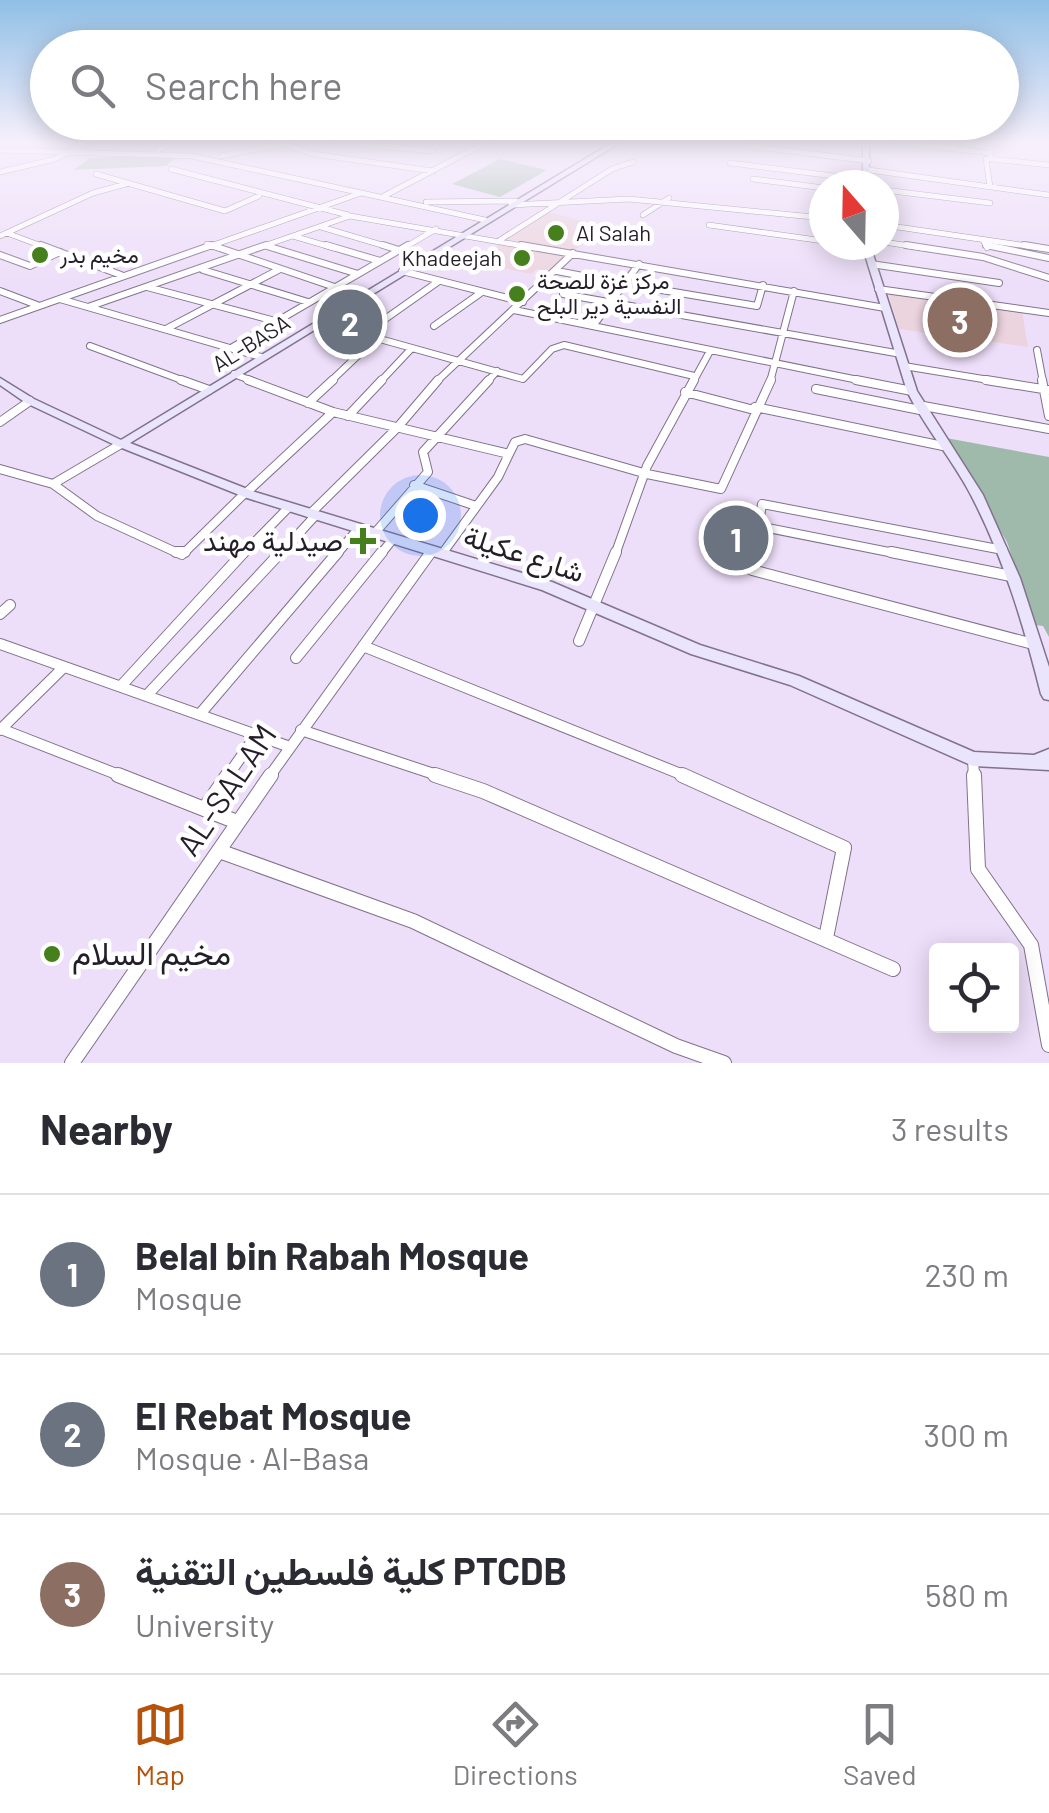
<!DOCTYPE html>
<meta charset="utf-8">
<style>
body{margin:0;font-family:Barlow,Vazirmatn,sans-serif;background:#f7f7f7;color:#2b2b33}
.controls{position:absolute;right:30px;bottom:30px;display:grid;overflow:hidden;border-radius:10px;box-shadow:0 5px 25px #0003}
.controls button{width:90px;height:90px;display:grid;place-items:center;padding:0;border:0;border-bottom:2px solid #e1e1e2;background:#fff;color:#2b2b33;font:50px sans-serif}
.compass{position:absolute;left:809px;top:170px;width:90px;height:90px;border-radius:50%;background:#fff;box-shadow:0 5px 25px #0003;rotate:340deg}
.you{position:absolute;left:420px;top:515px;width:35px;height:35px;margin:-25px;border:8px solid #fff;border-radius:50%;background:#1a73e8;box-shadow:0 0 0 15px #1a73e833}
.badge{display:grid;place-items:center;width:65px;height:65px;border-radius:50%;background:#b45309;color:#fff;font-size:32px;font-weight:700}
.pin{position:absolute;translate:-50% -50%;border:5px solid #fff;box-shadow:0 2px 10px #0006}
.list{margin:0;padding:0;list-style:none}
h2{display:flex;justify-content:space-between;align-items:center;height:130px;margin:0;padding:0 40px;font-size:42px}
h2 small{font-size:32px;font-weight:400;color:#7c7c81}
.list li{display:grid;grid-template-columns:65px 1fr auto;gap:30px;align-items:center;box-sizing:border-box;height:160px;padding:0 40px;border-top:2px solid #e1e1e2}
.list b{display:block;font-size:38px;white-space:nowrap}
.list p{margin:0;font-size:32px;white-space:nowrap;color:#7c7c81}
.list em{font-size:32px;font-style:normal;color:#7c7c81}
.icon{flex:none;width:55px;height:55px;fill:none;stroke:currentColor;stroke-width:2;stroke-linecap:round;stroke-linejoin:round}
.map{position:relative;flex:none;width:1049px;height:1063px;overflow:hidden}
.search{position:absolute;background:#fff;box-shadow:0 5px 25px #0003;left:30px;right:30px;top:30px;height:110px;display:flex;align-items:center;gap:25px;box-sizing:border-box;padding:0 35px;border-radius:55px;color:#7c7c81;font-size:38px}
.sheet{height:610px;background:#fff}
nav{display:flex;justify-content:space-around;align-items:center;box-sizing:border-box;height:140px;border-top:2px solid #e1e1e2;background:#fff;font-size:28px;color:#7c7c81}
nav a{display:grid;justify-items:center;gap:5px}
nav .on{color:#b45309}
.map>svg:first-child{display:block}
</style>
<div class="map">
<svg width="1049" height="1063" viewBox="0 0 1049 1063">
<rect width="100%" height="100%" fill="#eddef9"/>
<path fill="#ecd4de" d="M 549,212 L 605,227 L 575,250 L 506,239 Z
M 502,243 L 568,254 L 551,272 L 537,269 L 531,274 L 474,262 Z
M 888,292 L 1022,311 L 1028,347 L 899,329 Z"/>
<path fill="#9fbaaa" d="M 179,155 L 166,166 L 73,170 L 90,158 Z
M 500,159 L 547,170 L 500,197 L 452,184 Z
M 946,438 L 1049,457 L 1049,637 L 1043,626 L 1035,625 L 1007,542 Z"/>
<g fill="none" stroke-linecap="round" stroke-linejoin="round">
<g stroke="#80738b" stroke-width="6">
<path id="street-far4" d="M 336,142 L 433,151
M 894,142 L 991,153
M 956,142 L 989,147
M 283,144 L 313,154 L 433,171
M 751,146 L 869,161
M 0,150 L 192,156 L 485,220
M 158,150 L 176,142
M 221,156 L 284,144
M 991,159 L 1049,165
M 730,163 L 866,180
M 171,169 L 348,215
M 869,170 L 1049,195
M 0,172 L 55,159 L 87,142
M 96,174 L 225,211 L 259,196
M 753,179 L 824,188
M 990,187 L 986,159 L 991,159 L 991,142
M 884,190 L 990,203
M 384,196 L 487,142
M 426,202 L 516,201
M 511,205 L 629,199 L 824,218
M 643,215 L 669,198
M 709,225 L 824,241
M 884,225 L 1041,248
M 321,227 L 392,248
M 7,233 L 47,248
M 0,236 L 93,193 L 126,184
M 293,236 L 334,248
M 500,240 L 612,169 L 633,162
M 983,240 L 987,248
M 884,242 L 923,248
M 207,244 L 218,248
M 855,245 L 866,247
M 267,246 L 273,248
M 205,248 L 361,193
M 258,248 L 350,216 L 535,248
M 404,248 L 436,229"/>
</g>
<g stroke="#80738b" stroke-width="8">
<path id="street-far3" d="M 41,245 L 121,275
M 211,245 L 361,296
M 326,245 L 380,261
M 383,245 L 399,250
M 521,245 L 885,308
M 857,245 L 866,247
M 906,245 L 983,257 L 1049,278
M 986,245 L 1049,258
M 1024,245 L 1049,249
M 267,246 L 358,274
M 0,255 L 30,266 L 60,252
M 871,264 L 999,283
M 203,270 L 308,302
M 402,271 L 523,302
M 557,271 L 624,284
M 147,287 L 275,321
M 650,288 L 757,306 L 763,285
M 878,289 L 1049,313
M 0,291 L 37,305
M 563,294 L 901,354
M 60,299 L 261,357
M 88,307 L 266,245
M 514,310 L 868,382
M 0,320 L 212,245
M 319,322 L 523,379 L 552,349 L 564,345 L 694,376
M 434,326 L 482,292
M 593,326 L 639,264
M 166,329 L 280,269
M 361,336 L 439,281
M 90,346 L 187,382
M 231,348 L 408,245
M 1037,350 L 1043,382
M 904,366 L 1001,382
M 234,374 L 255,382
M 330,382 L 374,340
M 380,382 L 411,349
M 436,382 L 573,253
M 487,382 L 497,371
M 693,382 L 710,351
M 770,382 L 794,291"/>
</g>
<g stroke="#80738b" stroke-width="10">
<path id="street-far2" d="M 181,380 L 209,390
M 248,380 L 333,412 L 509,454 L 515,442 L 525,439 L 647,474 L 721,489 L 771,380
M 856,380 L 912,391
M 986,380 L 1049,390
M 1042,380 L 1049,416
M 816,389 L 920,410
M 685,392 L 754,410
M 308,403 L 333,380
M 918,405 L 1049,429
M 755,407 L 943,446
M 348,416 L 382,380
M 0,422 L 30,401
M 0,469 L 53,484 L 121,444
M 53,484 L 97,516 L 182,555
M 414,485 L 476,506
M 246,493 L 333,412
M 310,514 L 397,428 L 438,380
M 758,526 L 904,555
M 374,534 L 428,472 L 423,452 L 489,380
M 442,554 L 498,477 L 509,454
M 182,555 L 245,493
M 242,555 L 289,507
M 279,555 L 315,516
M 336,555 L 358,529
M 380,555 L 393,539
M 429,555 L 432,551
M 615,555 L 647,466 L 694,380
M 754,555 L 762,504 L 1003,550"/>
</g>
<g stroke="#80738b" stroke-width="12">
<path id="street-far1" d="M 176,552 L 185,552
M 755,552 L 752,570 L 1033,644
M 891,552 L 1011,576
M 0,614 L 10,605
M 579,641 L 616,552
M 0,644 L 290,747
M 363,646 L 688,777
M 296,658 L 382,552
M 121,686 L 244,552
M 149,693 L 281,552
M 200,714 L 338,552
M 1,729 L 124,777
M 0,730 L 64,667
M 301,730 L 443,777
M 973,759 L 974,777
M 227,777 L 257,734
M 269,777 L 431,552"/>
</g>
<g stroke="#80738b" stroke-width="16">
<path id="street" d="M 118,775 L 237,822
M 435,775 L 483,791 L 893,969
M 682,775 L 844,848 L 826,938
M 974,775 L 978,869 L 1031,945 L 1049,1045
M 206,807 L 228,775
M 219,851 L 413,921 L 676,1046 L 724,1063
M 72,1063 L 271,775"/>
</g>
<g stroke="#80738b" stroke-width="3">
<path id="secondary" d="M 613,142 L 621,142 L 130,443 L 255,492 L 552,582 L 700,645 L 799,676 L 974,752 L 1034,755 L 1049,749 L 1049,770 L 973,766 L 790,685 L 691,654 L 542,590 L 247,498 L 117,446 L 26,403 L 0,385 L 0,378 L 34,399 L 121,440 Z
M 863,142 L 869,142 L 869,185 L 863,185 Z
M 862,245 L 870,245 L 917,391 L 983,495 L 1020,578 L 1049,667 L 1049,700 L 1044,699 L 1041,694 C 1024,626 1004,559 972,497 C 953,460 925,428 907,391 Z"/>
</g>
<use href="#street-far4" stroke="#fff" stroke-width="5"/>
<use href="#street-far3" stroke="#fff" stroke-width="6"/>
<use href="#street-far2" stroke="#fff" stroke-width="8"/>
<use href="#street-far1" stroke="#fff" stroke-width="10"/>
<use href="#street" stroke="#fff" stroke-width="14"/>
<use href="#secondary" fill="#eae4fc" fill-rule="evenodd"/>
</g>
<linearGradient id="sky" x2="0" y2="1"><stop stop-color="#90bfe6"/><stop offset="0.49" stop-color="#f7f0fc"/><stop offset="1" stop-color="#f7f0fc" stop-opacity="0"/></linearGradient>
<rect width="1049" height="291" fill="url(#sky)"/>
<g fill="#45801c" stroke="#fff" stroke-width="4">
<circle cx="556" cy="233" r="10"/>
<circle cx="40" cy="255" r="10"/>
<circle cx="522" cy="258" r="10"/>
<circle cx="517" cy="294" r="10"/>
<path d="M358 526h10v10h10v10h-10v10h-10v-10h-10v-10h10z"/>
<circle cx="52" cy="954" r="10"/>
</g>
<g text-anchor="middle" stroke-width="9" stroke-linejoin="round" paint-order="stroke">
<g font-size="22" fill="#241e28" stroke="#fff" text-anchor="start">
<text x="576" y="241">Al Salah</text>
<text x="60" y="263">مخيم بدر</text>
<text x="502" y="266" text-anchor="end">Khadeejah</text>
<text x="537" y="289">مركز غزة للصحة<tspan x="537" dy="25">النفسية دير البلح</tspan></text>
</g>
<g font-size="22" fill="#241e28" stroke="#fff">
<text transform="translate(251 343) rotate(-32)" y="8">AL-BASA</text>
</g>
<g font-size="28" fill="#241e28" stroke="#fff" text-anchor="end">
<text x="343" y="551">صيدلية مهند</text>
</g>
<g font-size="28" fill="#241e28" stroke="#fff">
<text transform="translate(524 554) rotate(18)" y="10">شارع عكيلة</text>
</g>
<g font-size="32" fill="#241e28" stroke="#fff">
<text transform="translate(227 790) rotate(-56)" y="11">AL-SALAM</text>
</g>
<g font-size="32" fill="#241e28" stroke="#fff" text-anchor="start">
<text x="72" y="965">مخيم السلام</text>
</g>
</g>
</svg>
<div class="controls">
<button><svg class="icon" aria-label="locate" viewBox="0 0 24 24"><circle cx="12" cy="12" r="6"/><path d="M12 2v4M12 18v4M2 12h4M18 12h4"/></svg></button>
</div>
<svg class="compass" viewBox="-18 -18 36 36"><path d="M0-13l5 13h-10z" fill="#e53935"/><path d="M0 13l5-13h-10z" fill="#7c7c81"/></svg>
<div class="you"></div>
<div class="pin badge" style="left:736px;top:538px;background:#6b7280">1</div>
<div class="pin badge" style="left:350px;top:322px;background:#6b7280">2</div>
<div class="pin badge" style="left:960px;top:320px;background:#8d6e63">3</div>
<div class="search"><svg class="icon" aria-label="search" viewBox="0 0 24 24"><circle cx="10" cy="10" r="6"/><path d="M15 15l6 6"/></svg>Search here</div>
</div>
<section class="sheet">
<h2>Nearby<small>3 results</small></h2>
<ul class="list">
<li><span class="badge" style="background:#6b7280">1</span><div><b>Belal bin Rabah Mosque</b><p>Mosque</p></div><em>230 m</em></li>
<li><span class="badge" style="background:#6b7280">2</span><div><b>El Rebat Mosque</b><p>Mosque · Al-Basa</p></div><em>300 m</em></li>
<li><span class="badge" style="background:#8d6e63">3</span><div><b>كلية فلسطين التقنية PTCDB</b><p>University</p></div><em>580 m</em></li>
</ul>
</section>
<nav>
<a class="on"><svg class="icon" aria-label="map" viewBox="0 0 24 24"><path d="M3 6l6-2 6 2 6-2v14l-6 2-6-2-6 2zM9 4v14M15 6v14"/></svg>Map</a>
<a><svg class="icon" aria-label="directions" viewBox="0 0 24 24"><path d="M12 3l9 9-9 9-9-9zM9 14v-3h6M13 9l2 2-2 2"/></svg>Directions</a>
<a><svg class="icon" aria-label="saved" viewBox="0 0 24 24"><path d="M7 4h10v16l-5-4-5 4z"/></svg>Saved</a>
</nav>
